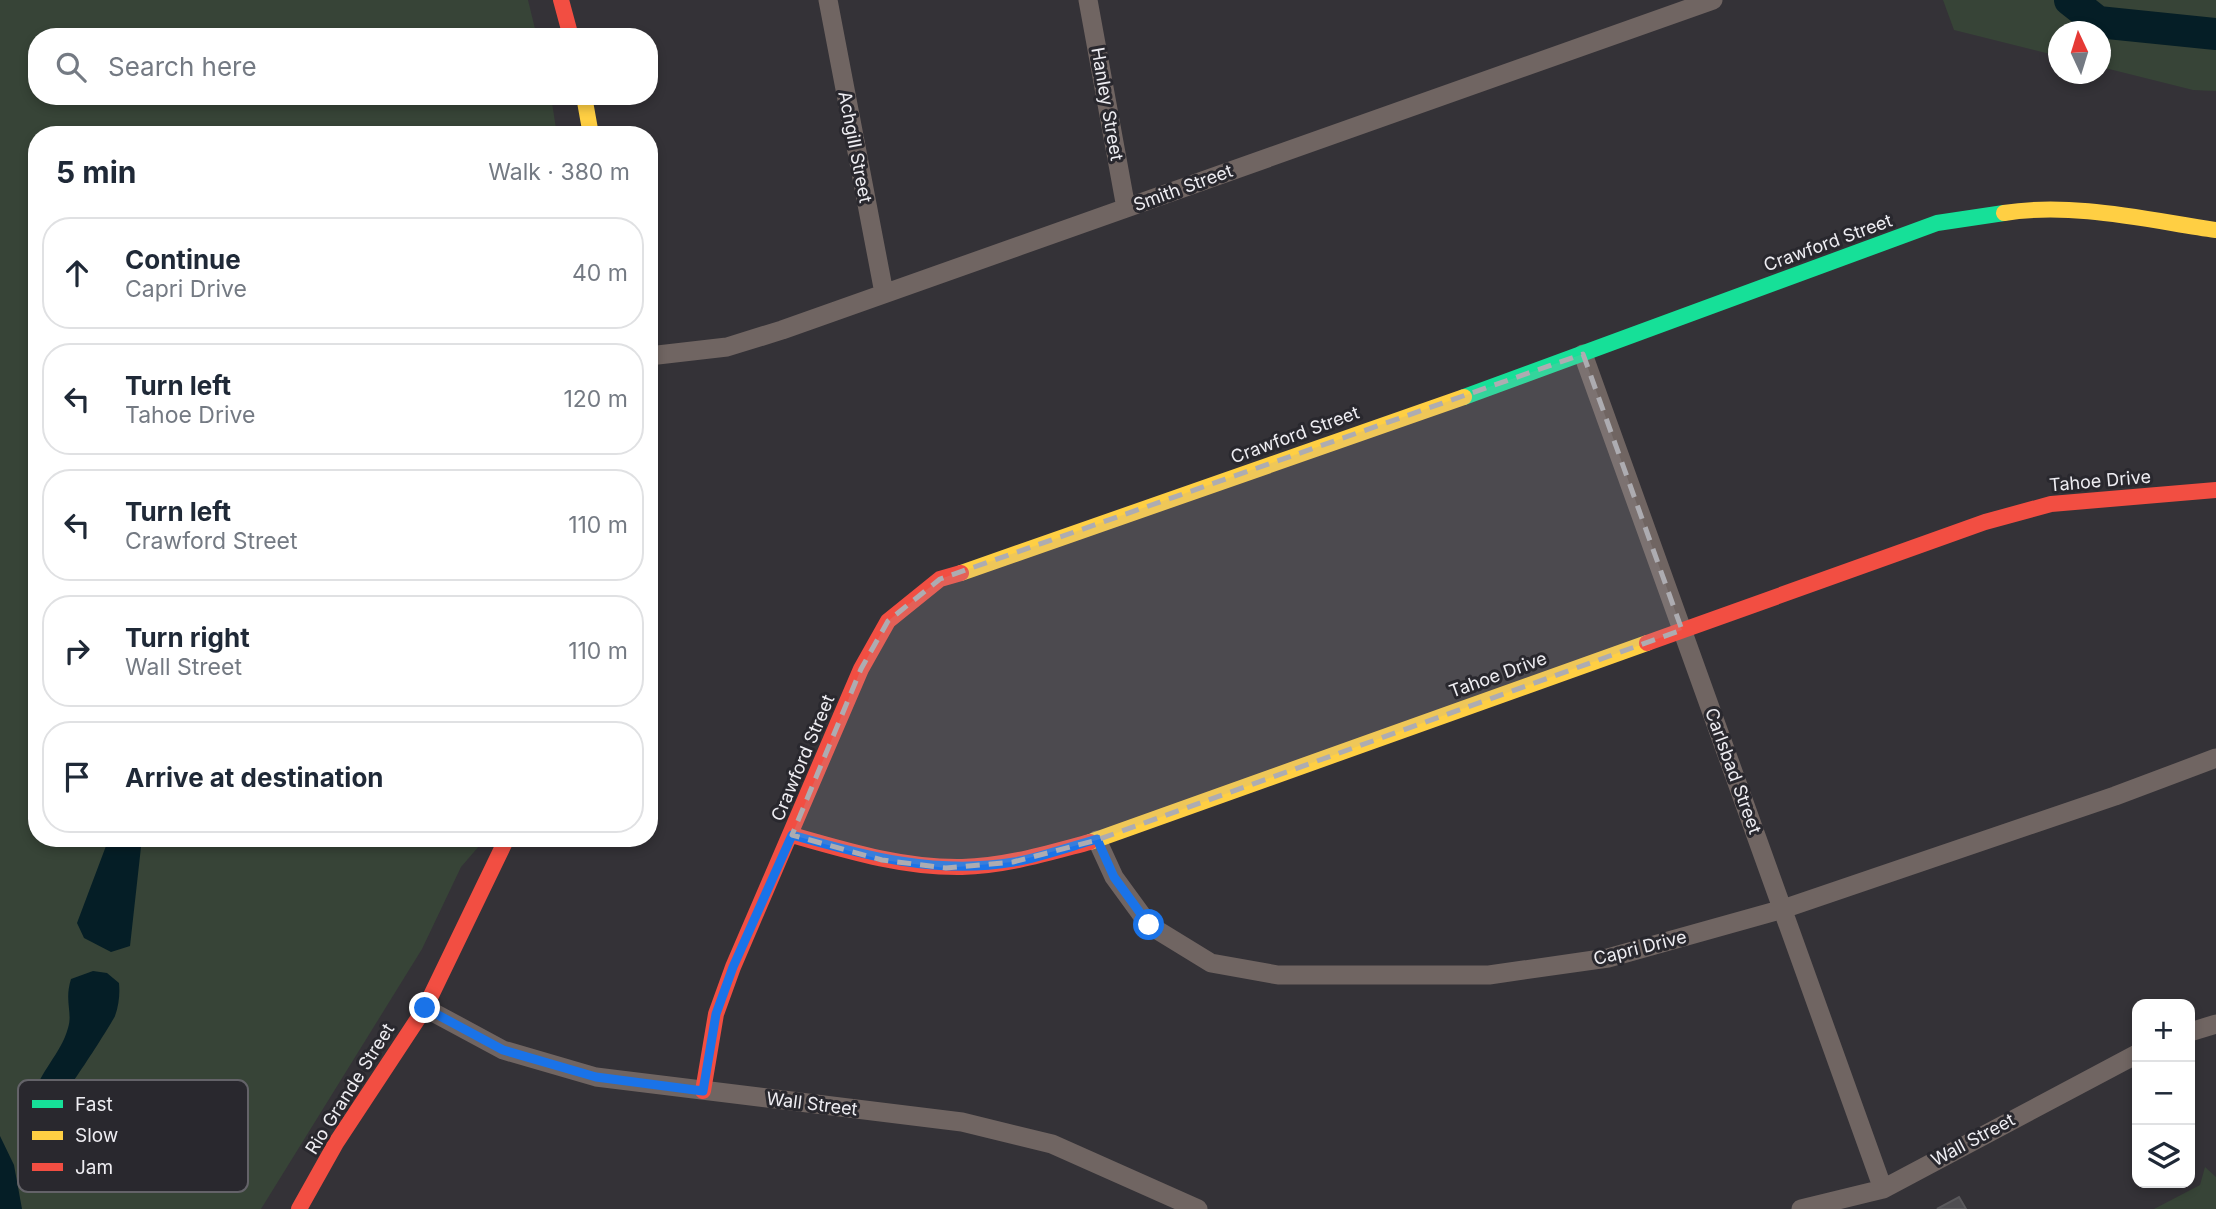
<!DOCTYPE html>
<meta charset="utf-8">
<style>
body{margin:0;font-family:Inter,sans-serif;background:#f2f2f3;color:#1f2937}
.controls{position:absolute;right:21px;bottom:21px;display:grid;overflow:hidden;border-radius:14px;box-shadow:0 4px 10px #0003}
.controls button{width:63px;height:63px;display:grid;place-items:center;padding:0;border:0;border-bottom:2px solid #e0e1e3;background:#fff;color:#1f2937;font:35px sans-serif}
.compass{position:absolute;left:2048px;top:21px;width:63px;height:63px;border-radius:50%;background:#fff;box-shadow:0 4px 10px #0003;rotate:356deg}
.stop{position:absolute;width:21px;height:21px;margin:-16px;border:5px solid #1a73e8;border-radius:50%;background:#fff}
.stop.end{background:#1a73e8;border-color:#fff;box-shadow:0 2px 7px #0008}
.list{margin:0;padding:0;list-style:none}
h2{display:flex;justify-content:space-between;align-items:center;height:91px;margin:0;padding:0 28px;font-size:30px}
h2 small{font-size:23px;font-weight:400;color:#747a83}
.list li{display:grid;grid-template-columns:46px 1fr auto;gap:21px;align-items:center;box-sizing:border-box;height:112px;margin:0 14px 14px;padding:0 14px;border:2px solid #e0e1e3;border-radius:28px}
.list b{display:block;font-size:26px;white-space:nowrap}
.list p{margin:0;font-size:23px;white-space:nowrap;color:#747a83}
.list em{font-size:23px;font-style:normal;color:#747a83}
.icon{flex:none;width:38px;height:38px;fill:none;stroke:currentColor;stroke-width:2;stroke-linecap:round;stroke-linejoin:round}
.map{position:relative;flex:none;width:2216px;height:1209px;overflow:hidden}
.search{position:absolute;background:#fff;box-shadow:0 4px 10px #0003;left:28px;top:28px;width:630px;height:77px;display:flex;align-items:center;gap:18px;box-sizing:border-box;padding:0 24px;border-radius:28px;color:#747a83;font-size:26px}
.panel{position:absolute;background:#fff;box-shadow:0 4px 10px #0003;left:28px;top:126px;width:630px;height:721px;border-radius:28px}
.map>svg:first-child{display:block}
</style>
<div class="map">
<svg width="2216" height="1209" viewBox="0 0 2216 1209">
<rect width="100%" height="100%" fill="#343237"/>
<path fill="#374437" d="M 0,0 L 528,0 L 537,37 L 37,37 L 37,96 L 551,96 L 557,135 L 37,135 L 37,838 L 486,838 L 461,867 L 422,949 L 261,1209 L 0,1209 Z
M 1943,0 L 2216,0 L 2216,91 L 2193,90 L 2101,67 L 2100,32 L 2058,32 L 2058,56 L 1954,30 Z
M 2205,1167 L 2216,1177 L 2216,1209 L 2154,1209 L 2200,1185 Z"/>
<path fill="#051e26" d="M 109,838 L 142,838 L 130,946 L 111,952 L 84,938 L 77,923 Z
M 93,971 L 107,973 L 119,983 C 120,994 119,1005 115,1016 C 110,1026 60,1105 52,1108 C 49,1109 45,1108 41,1109 L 33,1098 C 39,1072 61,1054 68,1028 C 73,1013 64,1001 71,979 Z
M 0,1136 L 14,1165 L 22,1209 L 0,1209 Z"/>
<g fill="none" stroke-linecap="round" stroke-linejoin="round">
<path stroke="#051e26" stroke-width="32" d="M 2070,0 L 2098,22 L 2216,34"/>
</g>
<path fill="#4e4d51" stroke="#5a595c" stroke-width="2" d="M 1959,1197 L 1966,1209 L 1937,1209 Z"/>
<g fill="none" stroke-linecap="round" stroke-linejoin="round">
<path stroke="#706562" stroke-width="19" d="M 828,0 L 884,293
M 1088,0 L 1126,208
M 1583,354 L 1883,1189
M 649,356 L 727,347 L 782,330 L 1713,0
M 1097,840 L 1114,877 L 1149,925 L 1211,963 L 1278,975 L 1489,975 L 1608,958 L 1783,909 L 2115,796 L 2216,758
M 425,1008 L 503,1050 L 596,1077 L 962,1122 L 1052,1144 L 1198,1209
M 2190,1032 L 2216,1024
M 1801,1209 L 1883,1189 L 2137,1054"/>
<path stroke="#16e098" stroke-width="16" d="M 1464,397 L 1937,223 L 2004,213"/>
<path stroke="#ffcf43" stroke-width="16" d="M 584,96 L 591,135
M 2004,213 C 2073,202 2147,220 2216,230
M 961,573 L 1464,397
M 1090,842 L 1647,643"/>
<path stroke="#f24e42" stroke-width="16" d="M 561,0 L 571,37
M 1647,643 L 1985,522 L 2051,504 L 2216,490
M 792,835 C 848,851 904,868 962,867 C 1006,866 1048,853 1090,842
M 703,1091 L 716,1014 L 733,967 L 861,669 L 888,621 L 940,579 L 961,573
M 299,1209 L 336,1143 L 425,1008 L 507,838"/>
</g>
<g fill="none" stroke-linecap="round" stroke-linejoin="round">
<path stroke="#1a73e8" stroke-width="9" d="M 425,1008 L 503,1050 L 596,1077 L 703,1091 L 716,1014 L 733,967 L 792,835 C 866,856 937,875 1014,862 C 1042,857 1069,847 1097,839 L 1114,877 L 1149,925"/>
</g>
<path fill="#adacb1" fill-opacity="0.2" stroke="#adacb1" stroke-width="5" stroke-dasharray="14 9" stroke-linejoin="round" d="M 1583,354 L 1682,630 L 1097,840 L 1013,862 L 946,868 L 882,860 L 792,835 L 861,669 L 888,621 L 940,579 Z"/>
<g text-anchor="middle" stroke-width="6" stroke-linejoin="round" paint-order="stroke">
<g font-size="18" fill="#eeedf2" stroke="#29282e">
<text transform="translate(1107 104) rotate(80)" y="6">Hanley Street</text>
<text transform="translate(855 147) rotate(79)" y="6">Achgill Street</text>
<text transform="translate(1183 188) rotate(-20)" y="6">Smith Street</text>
<text transform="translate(1828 243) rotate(-20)" y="6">Crawford Street</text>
<text transform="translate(1295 435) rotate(-20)" y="6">Crawford Street</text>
<text transform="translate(2100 481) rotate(-5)" y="6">Tahoe Drive</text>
<text transform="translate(1498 675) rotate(-20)" y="6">Tahoe Drive</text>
<text transform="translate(803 758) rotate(-67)" y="6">Crawford Street</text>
<text transform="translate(1733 771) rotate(70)" y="6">Carlsbad Street</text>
<text transform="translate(1640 948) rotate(-14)" y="6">Capri Drive</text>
<text transform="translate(350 1089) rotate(-58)" y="6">Rio Grande Street</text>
<text transform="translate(812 1104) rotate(7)" y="6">Wall Street</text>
<text transform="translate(1973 1140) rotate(-28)" y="6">Wall Street</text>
</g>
</g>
<rect x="18" y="1080" width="230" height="112" rx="10" fill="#29282e" stroke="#646369" stroke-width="2"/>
<rect x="32" y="1100" width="31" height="8" fill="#16e098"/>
<rect x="32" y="1131" width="31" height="9" fill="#ffcf43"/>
<rect x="32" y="1163" width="31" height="8" fill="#f24e42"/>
<g font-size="19" fill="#eeedf2">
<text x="75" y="1111">Fast</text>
<text x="75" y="1142">Slow</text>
<text x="75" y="1174">Jam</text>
</g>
</svg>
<div class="controls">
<button>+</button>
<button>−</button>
<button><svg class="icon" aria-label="layers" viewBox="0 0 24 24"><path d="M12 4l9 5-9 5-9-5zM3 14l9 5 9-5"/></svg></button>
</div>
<svg class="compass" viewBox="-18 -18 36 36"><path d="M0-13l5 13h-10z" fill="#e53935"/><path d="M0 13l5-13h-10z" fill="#747a83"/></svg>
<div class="stop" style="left:1149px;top:925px"></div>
<div class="stop end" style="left:425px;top:1008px"></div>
<div class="search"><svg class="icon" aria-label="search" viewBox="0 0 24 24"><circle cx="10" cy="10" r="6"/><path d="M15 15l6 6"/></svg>Search here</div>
<section class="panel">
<h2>5 min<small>Walk · 380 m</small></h2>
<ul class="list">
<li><svg class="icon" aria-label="ahead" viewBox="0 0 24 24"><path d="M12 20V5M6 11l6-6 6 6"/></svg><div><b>Continue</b><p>Capri Drive</p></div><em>40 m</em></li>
<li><svg class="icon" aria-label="left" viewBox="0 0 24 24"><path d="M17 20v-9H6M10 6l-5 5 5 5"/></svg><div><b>Turn left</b><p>Tahoe Drive</p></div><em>120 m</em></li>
<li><svg class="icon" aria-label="left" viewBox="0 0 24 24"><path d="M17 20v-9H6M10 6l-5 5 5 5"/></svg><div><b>Turn left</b><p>Crawford Street</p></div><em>110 m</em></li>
<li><svg class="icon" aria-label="right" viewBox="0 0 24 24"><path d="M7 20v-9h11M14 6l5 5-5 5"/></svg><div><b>Turn right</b><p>Wall Street</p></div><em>110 m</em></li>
<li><svg class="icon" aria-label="arrive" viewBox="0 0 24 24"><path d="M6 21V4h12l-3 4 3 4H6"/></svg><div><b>Arrive at destination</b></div></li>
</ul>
</section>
</div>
